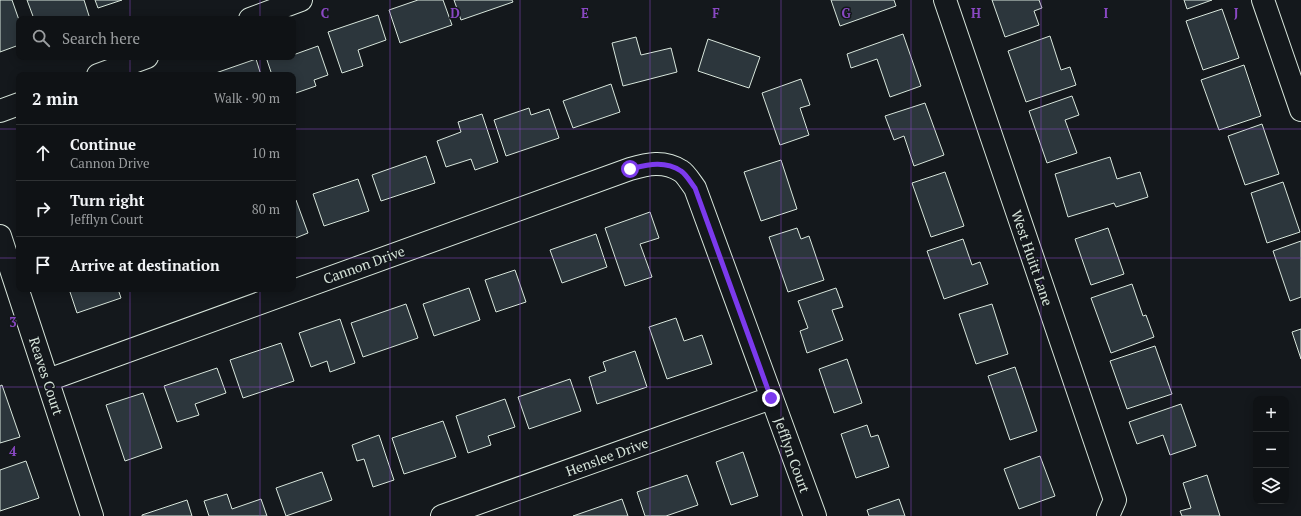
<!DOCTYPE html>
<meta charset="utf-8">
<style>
body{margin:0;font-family:"PT Serif",serif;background:#181b1e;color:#f1f3f6}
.controls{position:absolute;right:12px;bottom:12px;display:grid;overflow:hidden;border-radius:8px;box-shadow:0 2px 10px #0003}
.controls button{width:36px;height:36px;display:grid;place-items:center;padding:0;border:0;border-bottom:1px solid #2f3234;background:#0f1215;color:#f1f3f6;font:20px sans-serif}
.stop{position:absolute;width:12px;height:12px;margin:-9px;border:3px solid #7c3aed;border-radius:50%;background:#fff}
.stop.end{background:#7c3aed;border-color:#fff;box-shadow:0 1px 4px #0008}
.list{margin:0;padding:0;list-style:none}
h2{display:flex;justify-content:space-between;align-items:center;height:52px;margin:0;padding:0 16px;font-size:17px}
h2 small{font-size:13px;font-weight:400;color:#9b9ea0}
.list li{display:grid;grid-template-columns:26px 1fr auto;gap:12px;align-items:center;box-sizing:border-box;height:56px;padding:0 16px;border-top:1px solid #2f3234}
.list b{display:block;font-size:15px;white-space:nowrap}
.list p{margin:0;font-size:13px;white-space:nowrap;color:#9b9ea0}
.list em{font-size:13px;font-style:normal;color:#9b9ea0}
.icon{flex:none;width:22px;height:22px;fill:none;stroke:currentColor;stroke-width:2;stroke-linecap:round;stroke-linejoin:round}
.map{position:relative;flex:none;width:1301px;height:516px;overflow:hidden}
.search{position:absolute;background:#0f1215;box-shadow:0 2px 10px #0003;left:16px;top:16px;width:280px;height:44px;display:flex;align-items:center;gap:10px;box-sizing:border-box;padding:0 14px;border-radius:8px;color:#9b9ea0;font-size:15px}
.panel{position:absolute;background:#0f1215;box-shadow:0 2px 10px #0003;left:16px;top:72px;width:280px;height:220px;border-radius:8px}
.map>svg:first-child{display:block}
</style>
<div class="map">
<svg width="1301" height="516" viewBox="0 0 1301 516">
<rect width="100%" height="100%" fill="#14181c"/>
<path fill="#2c363c" stroke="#d8e6dc" d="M 0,0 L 12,0 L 19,20 L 19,45 L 0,52 Z
M 27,0 L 84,0 L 90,19 L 34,19 Z
M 95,0 L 122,0 L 98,8 Z
M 418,0 L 443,0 L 452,25 L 400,43 L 389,10 Z
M 454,0 L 512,0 L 513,2 L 461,20 Z
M 831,0 L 894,0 L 896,6 L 840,26 Z
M 992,0 L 1039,0 L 1042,8 L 1034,11 L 1039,25 L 1005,37 Z
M 1184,0 L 1212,0 L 1187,9 Z
M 1222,9 L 1239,58 L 1203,70 L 1186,21 Z
M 378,15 L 386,40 L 358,50 L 363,66 L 342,73 L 328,32 Z
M 903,34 L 921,86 L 890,97 L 877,59 L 851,68 L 847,54 Z
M 1050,36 L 1061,70 L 1070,67 L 1076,85 L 1026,102 L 1008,51 Z
M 636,37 L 641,55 L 671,48 L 677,72 L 623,86 L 612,43 Z
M 708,39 L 760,57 L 749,88 L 698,71 Z
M 318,46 L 328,75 L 314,80 L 316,86 L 293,94 L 293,75 L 272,75 L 266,57 L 293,57 L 293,55 Z
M 256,59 L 261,75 L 210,75 Z
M 1244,65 L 1261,116 L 1219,130 L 1201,80 Z
M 801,79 L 810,105 L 800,108 L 809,135 L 780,145 L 762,93 Z
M 611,84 L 620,112 L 573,128 L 563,101 Z
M 1072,96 L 1079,115 L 1065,120 L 1077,153 L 1047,163 L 1029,111 Z
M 925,103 L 944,155 L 914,166 L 904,136 L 894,140 L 885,116 Z
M 529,108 L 531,115 L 549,109 L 559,138 L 506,156 L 494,120 Z
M 482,114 L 498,162 L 475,170 L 471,159 L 446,167 L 437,141 L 461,132 L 458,122 Z
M 1262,124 L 1279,174 L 1245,185 L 1228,136 Z
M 426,156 L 435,183 L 381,201 L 372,175 Z
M 1110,157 L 1117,179 L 1140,172 L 1148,197 L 1116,207 L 1114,203 L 1068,217 L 1055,174 Z
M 781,160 L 797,209 L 761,221 L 744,172 Z
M 945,172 L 964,226 L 931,237 L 912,183 Z
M 358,179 L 369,211 L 324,226 L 313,194 Z
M 1283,182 L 1300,232 L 1267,243 L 1251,193 Z
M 296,200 L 308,233 L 293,239 L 293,201 Z
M 650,212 L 659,238 L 640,244 L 652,277 L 625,286 L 605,228 Z
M 797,228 L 801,239 L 809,236 L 824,280 L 788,292 L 769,237 Z
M 1108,228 L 1124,274 L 1091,285 L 1075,239 Z
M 596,234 L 607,267 L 562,283 L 550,250 Z
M 963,239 L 972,265 L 980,262 L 988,284 L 944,299 L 927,251 Z
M 1301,241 L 1301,297 L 1290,301 L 1273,251 Z
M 515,270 L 526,302 L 496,312 L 485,280 Z
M 1132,284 L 1143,316 L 1146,315 L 1154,337 L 1111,353 L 1091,298 Z
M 469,288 L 480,320 L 434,336 L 423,304 Z
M 836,288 L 843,307 L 832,310 L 843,340 L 807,353 L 800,331 L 808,328 L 798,301 Z
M 69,289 L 118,289 L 121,298 L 77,313 Z
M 406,304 L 418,338 L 363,357 L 351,323 Z
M 992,304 L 1008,354 L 976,364 L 959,314 Z
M 676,318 L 684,341 L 702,335 L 712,364 L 667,379 L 649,327 Z
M 340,319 L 355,363 L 330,372 L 327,361 L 311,367 L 299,333 Z
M 1301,329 L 1301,359 L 1292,332 Z
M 281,343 L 294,381 L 243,398 L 230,360 Z
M 1155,346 L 1172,394 L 1127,409 L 1110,361 Z
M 635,351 L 647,387 L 597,404 L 589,377 L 606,371 L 603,362 Z
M 847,359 L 862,403 L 834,413 L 819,369 Z
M 1015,367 L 1037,431 L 1010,440 L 988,376 Z
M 217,368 L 226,393 L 195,404 L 199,415 L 177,422 L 164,386 Z
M 570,379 L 581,411 L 529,429 L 518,397 Z
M 2,385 L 20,437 L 0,443 L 0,386 Z
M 143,393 L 162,448 L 125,461 L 106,405 Z
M 505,399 L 515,427 L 488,436 L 491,445 L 468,453 L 456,416 Z
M 1181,404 L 1196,446 L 1170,455 L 1163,435 L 1137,444 L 1129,422 Z
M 443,421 L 456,457 L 404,474 L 392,438 Z
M 867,425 L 871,437 L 878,435 L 889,467 L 856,478 L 841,434 Z
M 379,435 L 394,480 L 373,487 L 364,459 L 357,461 L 352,445 Z
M 743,452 L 758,496 L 731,505 L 716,462 Z
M 1040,456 L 1055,496 L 1019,509 L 1004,469 Z
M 26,461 L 39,498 L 0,511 L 0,470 Z
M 322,472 L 332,500 L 286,516 L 276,488 Z
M 687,475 L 698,505 L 666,516 L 645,516 L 637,492 Z
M 1207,475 L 1220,516 L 1182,516 L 1180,511 L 1191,508 L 1183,483 Z
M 227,494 L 232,509 L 261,499 L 267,516 L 209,516 L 204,501 Z
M 622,499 L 628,516 L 573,516 Z
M 899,499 L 905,516 L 869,516 L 867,510 Z
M 187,500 L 192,516 L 142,516 L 142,515 Z"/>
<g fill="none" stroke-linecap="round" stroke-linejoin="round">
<g stroke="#d8e6dc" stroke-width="24">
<path id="minor" d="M 945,0 L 1115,500 L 1108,516
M 1263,0 L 1301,110
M 250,19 L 301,0
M 98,75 L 147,57
M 0,111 L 19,104
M 0,236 L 92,516
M 48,380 L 630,169 C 647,164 664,160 681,171 C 686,174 691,183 695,188 L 815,516
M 442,516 L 771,398"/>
</g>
<use href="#minor" stroke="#14181c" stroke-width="22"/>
</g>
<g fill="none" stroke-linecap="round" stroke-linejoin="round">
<path stroke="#7c3aed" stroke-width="5" d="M 630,169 C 647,165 664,160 681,171 C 686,174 691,183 695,188 L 771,398"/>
</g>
<path fill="none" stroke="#8948c3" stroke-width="1" stroke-opacity="0.55" d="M 130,0 L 130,19M 260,0 L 260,19M 390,0 L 390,516M 520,0 L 520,516M 650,0 L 650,516M 781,0 L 781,516M 911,0 L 911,516M 1041,0 L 1041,516M 1171,0 L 1171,516M 130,57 L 130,75M 260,57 L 260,75M 0,129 L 19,129M 293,129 L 1301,129M 0,258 L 19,258M 293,258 L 1301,258M 130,289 L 130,516M 260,289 L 260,516M 0,387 L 1301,387"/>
<g text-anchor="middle" stroke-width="3" stroke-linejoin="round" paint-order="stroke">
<g font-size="14" fill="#d8e6dc" stroke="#14181c">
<text transform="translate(1032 258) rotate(71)" y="5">West Huitt Lane</text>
<text transform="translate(364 265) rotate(-20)" y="5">Cannon Drive</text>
<text transform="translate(46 376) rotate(72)" y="5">Reaves Court</text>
<text transform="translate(792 455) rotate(70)" y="5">Jefflyn Court</text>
<text transform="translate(607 457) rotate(-20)" y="5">Henslee Drive</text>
</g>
</g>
<g font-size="13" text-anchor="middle" font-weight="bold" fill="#8948c3" stroke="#14181c" stroke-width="3" stroke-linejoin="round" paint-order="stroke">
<text x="325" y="18">C</text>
<text x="455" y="18">D</text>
<text x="585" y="18">E</text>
<text x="716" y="18">F</text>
<text x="846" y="18">G</text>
<text x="976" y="18">H</text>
<text x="1106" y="18">I</text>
<text x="1236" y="18">J</text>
<text x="13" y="327">3</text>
<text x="13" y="456">4</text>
</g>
</svg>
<div class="controls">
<button>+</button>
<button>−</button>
<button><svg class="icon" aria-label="layers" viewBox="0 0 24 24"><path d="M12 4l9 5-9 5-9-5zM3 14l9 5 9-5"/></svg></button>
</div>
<div class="stop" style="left:630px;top:169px"></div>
<div class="stop end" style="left:771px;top:398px"></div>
<div class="search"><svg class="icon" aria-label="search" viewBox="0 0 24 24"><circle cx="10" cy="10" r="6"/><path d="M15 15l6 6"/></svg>Search here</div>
<section class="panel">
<h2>2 min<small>Walk · 90 m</small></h2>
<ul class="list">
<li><svg class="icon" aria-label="ahead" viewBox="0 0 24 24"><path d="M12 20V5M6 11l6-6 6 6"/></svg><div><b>Continue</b><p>Cannon Drive</p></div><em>10 m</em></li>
<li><svg class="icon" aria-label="right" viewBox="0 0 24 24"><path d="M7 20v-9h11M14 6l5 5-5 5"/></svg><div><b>Turn right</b><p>Jefflyn Court</p></div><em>80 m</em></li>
<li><svg class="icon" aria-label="arrive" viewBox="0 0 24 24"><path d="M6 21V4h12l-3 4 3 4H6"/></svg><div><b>Arrive at destination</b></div></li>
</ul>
</section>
</div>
